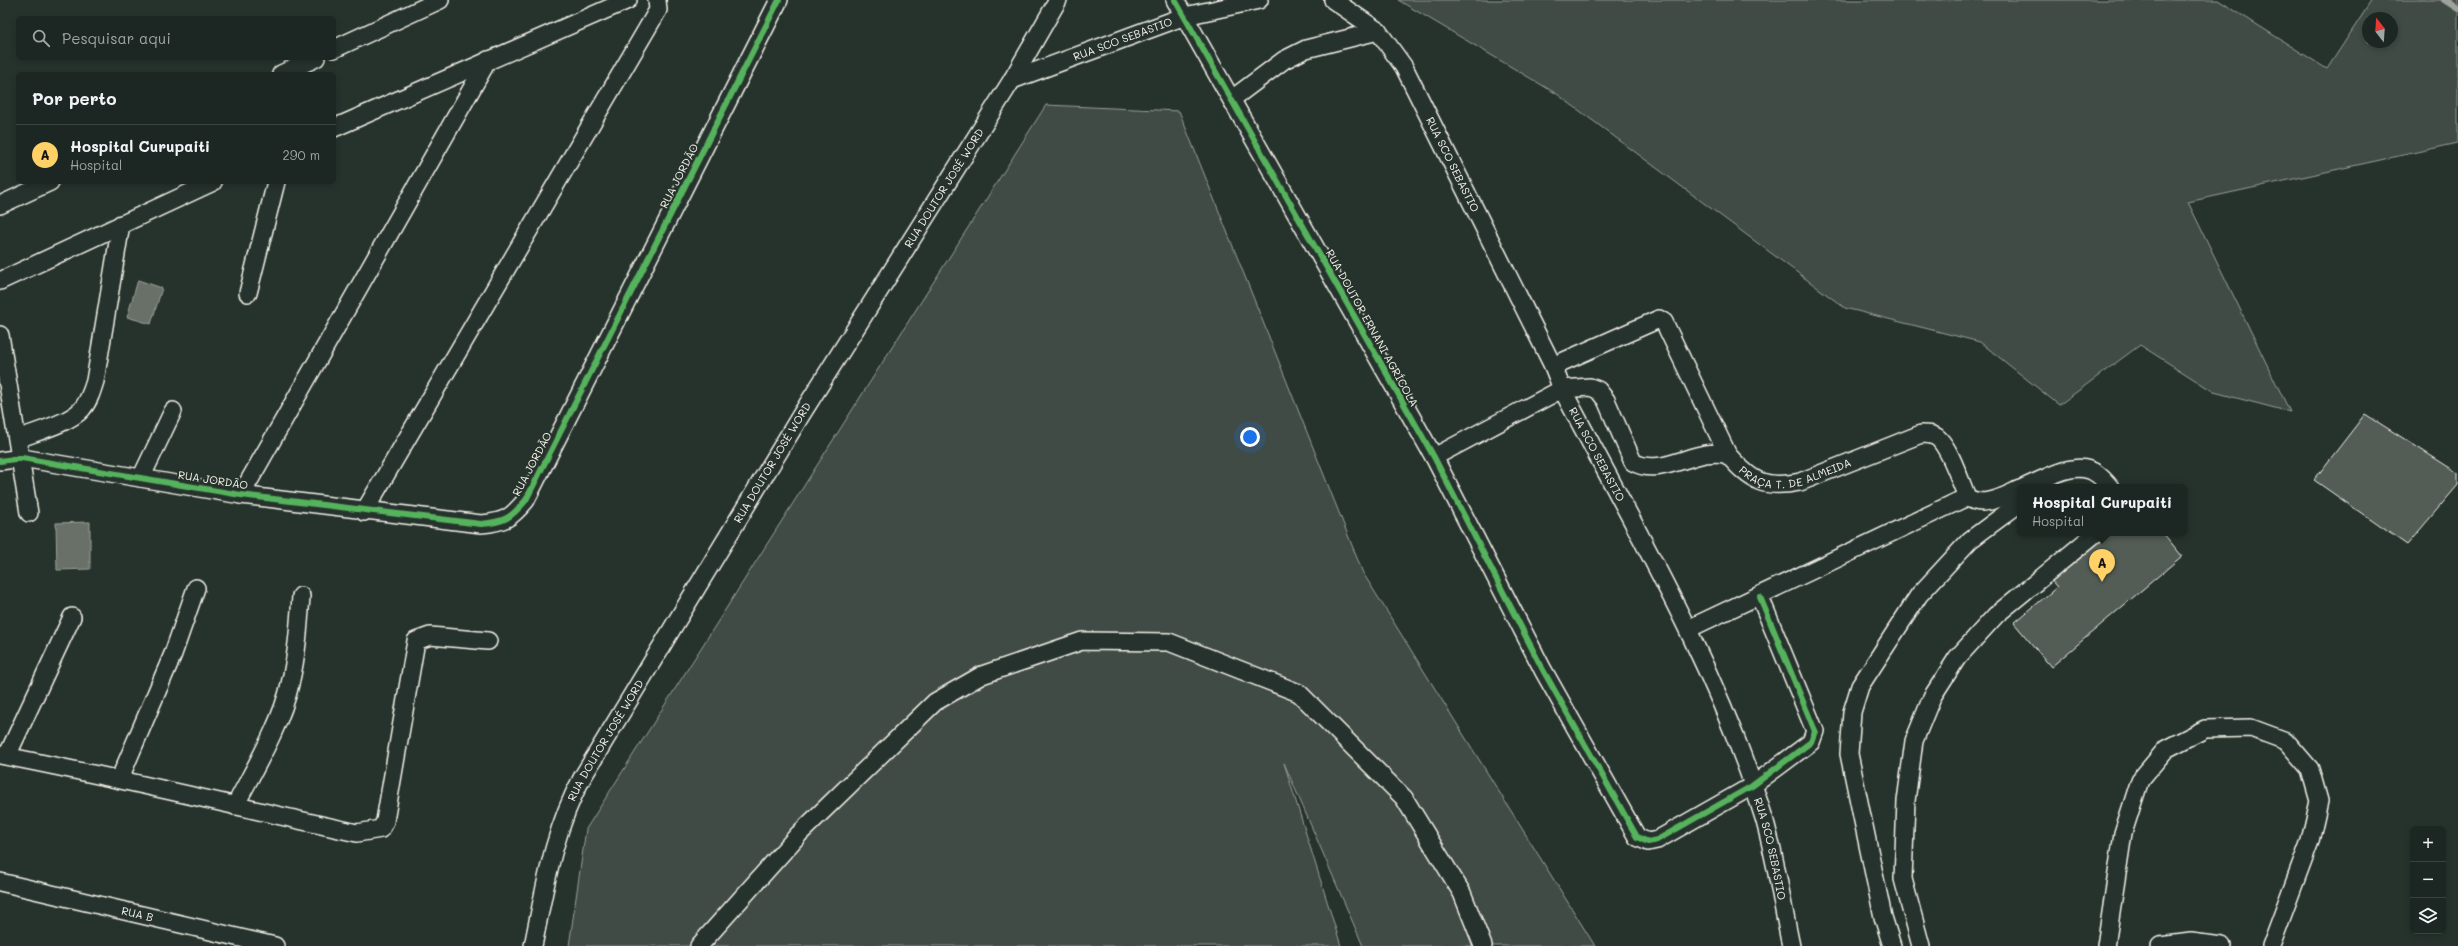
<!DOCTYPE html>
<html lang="pt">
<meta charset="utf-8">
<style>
body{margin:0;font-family:Mali,sans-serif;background:#252e2a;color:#f1f3f6}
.controls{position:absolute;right:12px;bottom:12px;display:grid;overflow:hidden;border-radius:6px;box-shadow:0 2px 6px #0003}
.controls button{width:36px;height:36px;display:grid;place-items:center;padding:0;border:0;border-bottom:1px solid #3a4340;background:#1c2622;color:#f1f3f6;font:20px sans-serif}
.compass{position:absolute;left:2362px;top:12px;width:36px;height:36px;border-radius:50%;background:#1c2622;box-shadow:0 2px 6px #0003;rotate:343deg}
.you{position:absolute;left:1250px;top:437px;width:14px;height:14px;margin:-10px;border:3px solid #fff;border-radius:50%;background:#1a73e8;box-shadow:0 0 0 6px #1a73e833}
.badge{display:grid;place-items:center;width:26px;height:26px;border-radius:50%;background:#ffd166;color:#111;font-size:13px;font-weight:700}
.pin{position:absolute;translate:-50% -33px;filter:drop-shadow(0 1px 2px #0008)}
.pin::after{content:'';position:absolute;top:21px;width:14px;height:12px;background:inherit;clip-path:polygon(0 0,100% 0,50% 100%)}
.popup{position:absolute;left:2017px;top:484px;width:170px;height:52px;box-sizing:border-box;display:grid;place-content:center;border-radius:6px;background:#1c2622;filter:drop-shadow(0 1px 3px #0005);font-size:13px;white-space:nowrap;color:#a0a5a5}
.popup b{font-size:15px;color:#f1f3f6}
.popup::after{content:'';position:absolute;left:50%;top:100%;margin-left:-8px;border:8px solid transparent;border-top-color:#1c2622}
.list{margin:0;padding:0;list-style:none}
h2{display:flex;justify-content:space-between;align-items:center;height:52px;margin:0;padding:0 16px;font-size:17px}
h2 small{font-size:13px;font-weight:400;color:#a0a5a5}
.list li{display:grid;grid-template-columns:26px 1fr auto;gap:12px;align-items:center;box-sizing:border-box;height:60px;padding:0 16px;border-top:1px solid #3a4340}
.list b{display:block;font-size:15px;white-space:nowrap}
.list p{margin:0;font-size:13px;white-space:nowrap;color:#a0a5a5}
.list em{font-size:13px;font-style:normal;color:#a0a5a5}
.icon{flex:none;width:22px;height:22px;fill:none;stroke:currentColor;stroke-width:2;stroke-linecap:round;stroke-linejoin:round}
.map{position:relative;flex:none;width:2458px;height:946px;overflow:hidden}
.search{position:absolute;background:#1c2622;box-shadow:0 2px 6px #0003;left:16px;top:16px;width:320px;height:44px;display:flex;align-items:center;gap:10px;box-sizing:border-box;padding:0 14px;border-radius:6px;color:#a0a5a5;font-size:15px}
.panel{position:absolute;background:#1c2622;box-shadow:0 2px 6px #0003;left:16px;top:72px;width:320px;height:112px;border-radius:6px}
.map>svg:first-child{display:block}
</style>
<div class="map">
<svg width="2458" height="946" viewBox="0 0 2458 946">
<rect width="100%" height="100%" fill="#26332d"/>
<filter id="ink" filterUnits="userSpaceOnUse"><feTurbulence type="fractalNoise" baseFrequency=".025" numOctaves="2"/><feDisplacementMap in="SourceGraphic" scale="8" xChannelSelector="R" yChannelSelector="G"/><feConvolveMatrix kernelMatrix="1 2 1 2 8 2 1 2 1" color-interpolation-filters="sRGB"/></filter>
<g filter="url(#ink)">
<path fill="#414b45" stroke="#9a9e96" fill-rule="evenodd" d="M 1398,0 L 2218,0 L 2327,69 L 2372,0 L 2458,0 L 2458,143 L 2188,202 L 2290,412 L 2214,392 L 2140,345 L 2059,405 L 1980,342 L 1845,308 L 1557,94 ZM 2368,18 L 2392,18 L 2392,42 L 2368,42 Z
M 1046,105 L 1179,111 L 1363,573 L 1595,946 L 1363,946 L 1284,763 L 1341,946 L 569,946 L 586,829 Z"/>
<path fill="#676f68" stroke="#9fa39b" d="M 138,280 L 162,288 L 151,324 L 127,317 Z
M 90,522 L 90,569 L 57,570 L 56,523 Z"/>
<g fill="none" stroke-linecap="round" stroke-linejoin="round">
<path stroke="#9fa39b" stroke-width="6" d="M 2444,0 L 2458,9"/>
</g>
<path fill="#525c55" stroke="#f4f1e8" d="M 2365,414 L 2458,473 L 2458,485 L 2407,545 L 2314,480 Z
M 2102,533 L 2163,533 L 2182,556 L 2051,667 L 2014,623 L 2057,587 L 2048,577 Z"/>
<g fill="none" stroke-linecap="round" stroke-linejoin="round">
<g stroke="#f4f1e8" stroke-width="20">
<g id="street">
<path d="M 1175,0 L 1434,457 L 1543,670 L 1637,837 L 1648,842 L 1657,840 L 1752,786 L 1811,742 L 1815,731 L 1760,597"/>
<path id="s1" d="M 1333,0 L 1378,31 L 1404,67 L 1553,366 L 1562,389 C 1635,528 1717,667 1764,818 C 1776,859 1782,904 1791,946"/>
<path d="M 334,49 L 440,0"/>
<path d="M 281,74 L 316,58"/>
<path id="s2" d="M 1012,80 L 1185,16 L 1259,0"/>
<path d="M 1232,99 L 1284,60 L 1306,49 L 1378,31"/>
<path d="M 334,128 L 628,0"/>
<path d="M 0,205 L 50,182"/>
<path d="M 0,281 L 213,182"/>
<path d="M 248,293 L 276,182"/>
<path d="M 0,335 L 29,513"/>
<path id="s3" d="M 1553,366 L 1659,319 L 1664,322 L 1728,455 C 1752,482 1764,489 1800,482 L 1921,434 C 1928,434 1934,434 1939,439 C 1951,451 1960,481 1967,497 C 1983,509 2004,496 2020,489"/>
<path d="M 18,439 C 35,432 70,423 82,409 C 89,401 92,391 95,381 L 121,224"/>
<path d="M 1434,457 L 1562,389 L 1590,387 L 1598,390 L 1606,400 L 1633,462 C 1663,479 1697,445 1728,455"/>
<path d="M 0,461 L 22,458 L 241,495 L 481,524 C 505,522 511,518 526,500 L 779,0"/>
<path d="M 141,478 L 173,411"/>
<path d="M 2025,487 C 2045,479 2077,458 2097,474 C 2102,477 2106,483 2110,487"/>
<path d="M 241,495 L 488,60"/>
<path d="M 364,512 L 658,10 L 657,0"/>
<path d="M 1688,629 L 1967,497"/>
<path d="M 0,755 C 120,778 238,807 357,833 L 381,829 L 385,821 L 416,641 L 430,636 L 488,641"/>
<path d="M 7,756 L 72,617"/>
<path d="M 120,778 L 173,654 L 196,588"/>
<path d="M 235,806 C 254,769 281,725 290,684 C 297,655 299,625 301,596"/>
<path id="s4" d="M 0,882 L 275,946"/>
<path id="s5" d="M 533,946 C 545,888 553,831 582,778 L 801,415 L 1012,80 L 1058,0"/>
<path d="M 699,946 L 799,834 L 935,702 L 982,675 L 1082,641 L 1169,642 L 1299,693 L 1404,798 L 1462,893 L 1483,946"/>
<path d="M 1892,946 L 1883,917 L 1849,754 L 1852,712 L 1860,686 L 1919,595 L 1970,540 L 2020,503"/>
<path d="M 1921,946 L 1903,879 L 1906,801 L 1914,741 L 1932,697 L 1957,658 L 1996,615 L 2096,533"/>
<path d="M 2106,946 L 2123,833 L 2140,780 L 2166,749 L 2205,729 L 2251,728 L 2286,741 L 2310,769 L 2319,801 L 2310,841 L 2271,946"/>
<path d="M 2160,946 L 2191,942 L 2222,946"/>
</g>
</g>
<use href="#street" stroke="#26332d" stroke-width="17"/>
<g stroke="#26332d" stroke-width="8">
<path id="cycleway" d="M 1175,0 L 1434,457 L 1543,670 L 1637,837 L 1648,842 L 1657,840 L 1752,786 L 1811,742 L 1815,731 L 1760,597
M 0,461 L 22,458 L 241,495 L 481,524 C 505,522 511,518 526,500 L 779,0"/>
</g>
<use href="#cycleway" stroke="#56b35d" stroke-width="6"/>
</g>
</g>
<g text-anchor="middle" stroke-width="4" stroke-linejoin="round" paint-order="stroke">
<g font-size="11" fill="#f4f1e8" stroke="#26332d">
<text dy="4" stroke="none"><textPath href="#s2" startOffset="118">RUA SCO SEBASTIO</textPath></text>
<text dy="4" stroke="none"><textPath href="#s1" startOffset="208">RUA SCO SEBASTIO</textPath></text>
<text transform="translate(679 176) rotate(-63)" y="4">RUA JORDÃO</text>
<text dy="4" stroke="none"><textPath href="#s5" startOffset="868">RUA DOUTOR JOSÉ WORD</textPath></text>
<text transform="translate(1372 328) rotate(61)" y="4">RUA DOUTOR ERNANI AGRÍCOLA</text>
<text dy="4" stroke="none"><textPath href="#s1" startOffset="532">RUA SCO SEBASTIO</textPath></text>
<text dy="4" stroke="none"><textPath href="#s5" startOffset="544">RUA DOUTOR JOSÉ WORD</textPath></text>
<text dy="4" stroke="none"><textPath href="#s3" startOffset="347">PRAÇA T. DE ALMEIDA</textPath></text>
<text transform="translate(532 464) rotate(-62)" y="4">RUA JORDÃO</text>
<text transform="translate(213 480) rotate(9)" y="4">RUA JORDÃO</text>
<text dy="4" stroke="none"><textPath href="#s5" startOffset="220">RUA DOUTOR JOSÉ WORD</textPath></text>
<text dy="4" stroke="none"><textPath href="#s1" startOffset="964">RUA SCO SEBASTIO</textPath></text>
<text dy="4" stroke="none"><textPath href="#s4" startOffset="141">RUA B</textPath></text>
</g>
</g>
</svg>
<div class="controls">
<button>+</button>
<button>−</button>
<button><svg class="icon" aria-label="layers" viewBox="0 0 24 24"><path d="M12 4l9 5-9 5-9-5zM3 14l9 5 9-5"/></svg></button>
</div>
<svg class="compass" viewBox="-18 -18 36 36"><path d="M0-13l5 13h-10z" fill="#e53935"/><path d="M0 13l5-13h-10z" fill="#a0a5a5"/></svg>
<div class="you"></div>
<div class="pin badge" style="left:2102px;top:582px">A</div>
<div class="popup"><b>Hospital Curupaiti</b>Hospital</div>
<div class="search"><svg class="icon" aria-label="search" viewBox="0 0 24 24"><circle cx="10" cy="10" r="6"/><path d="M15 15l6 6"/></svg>Pesquisar aqui</div>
<section class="panel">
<h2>Por perto<small></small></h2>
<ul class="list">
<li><span class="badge">A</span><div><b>Hospital Curupaiti</b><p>Hospital</p></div><em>290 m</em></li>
</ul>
</section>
</div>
